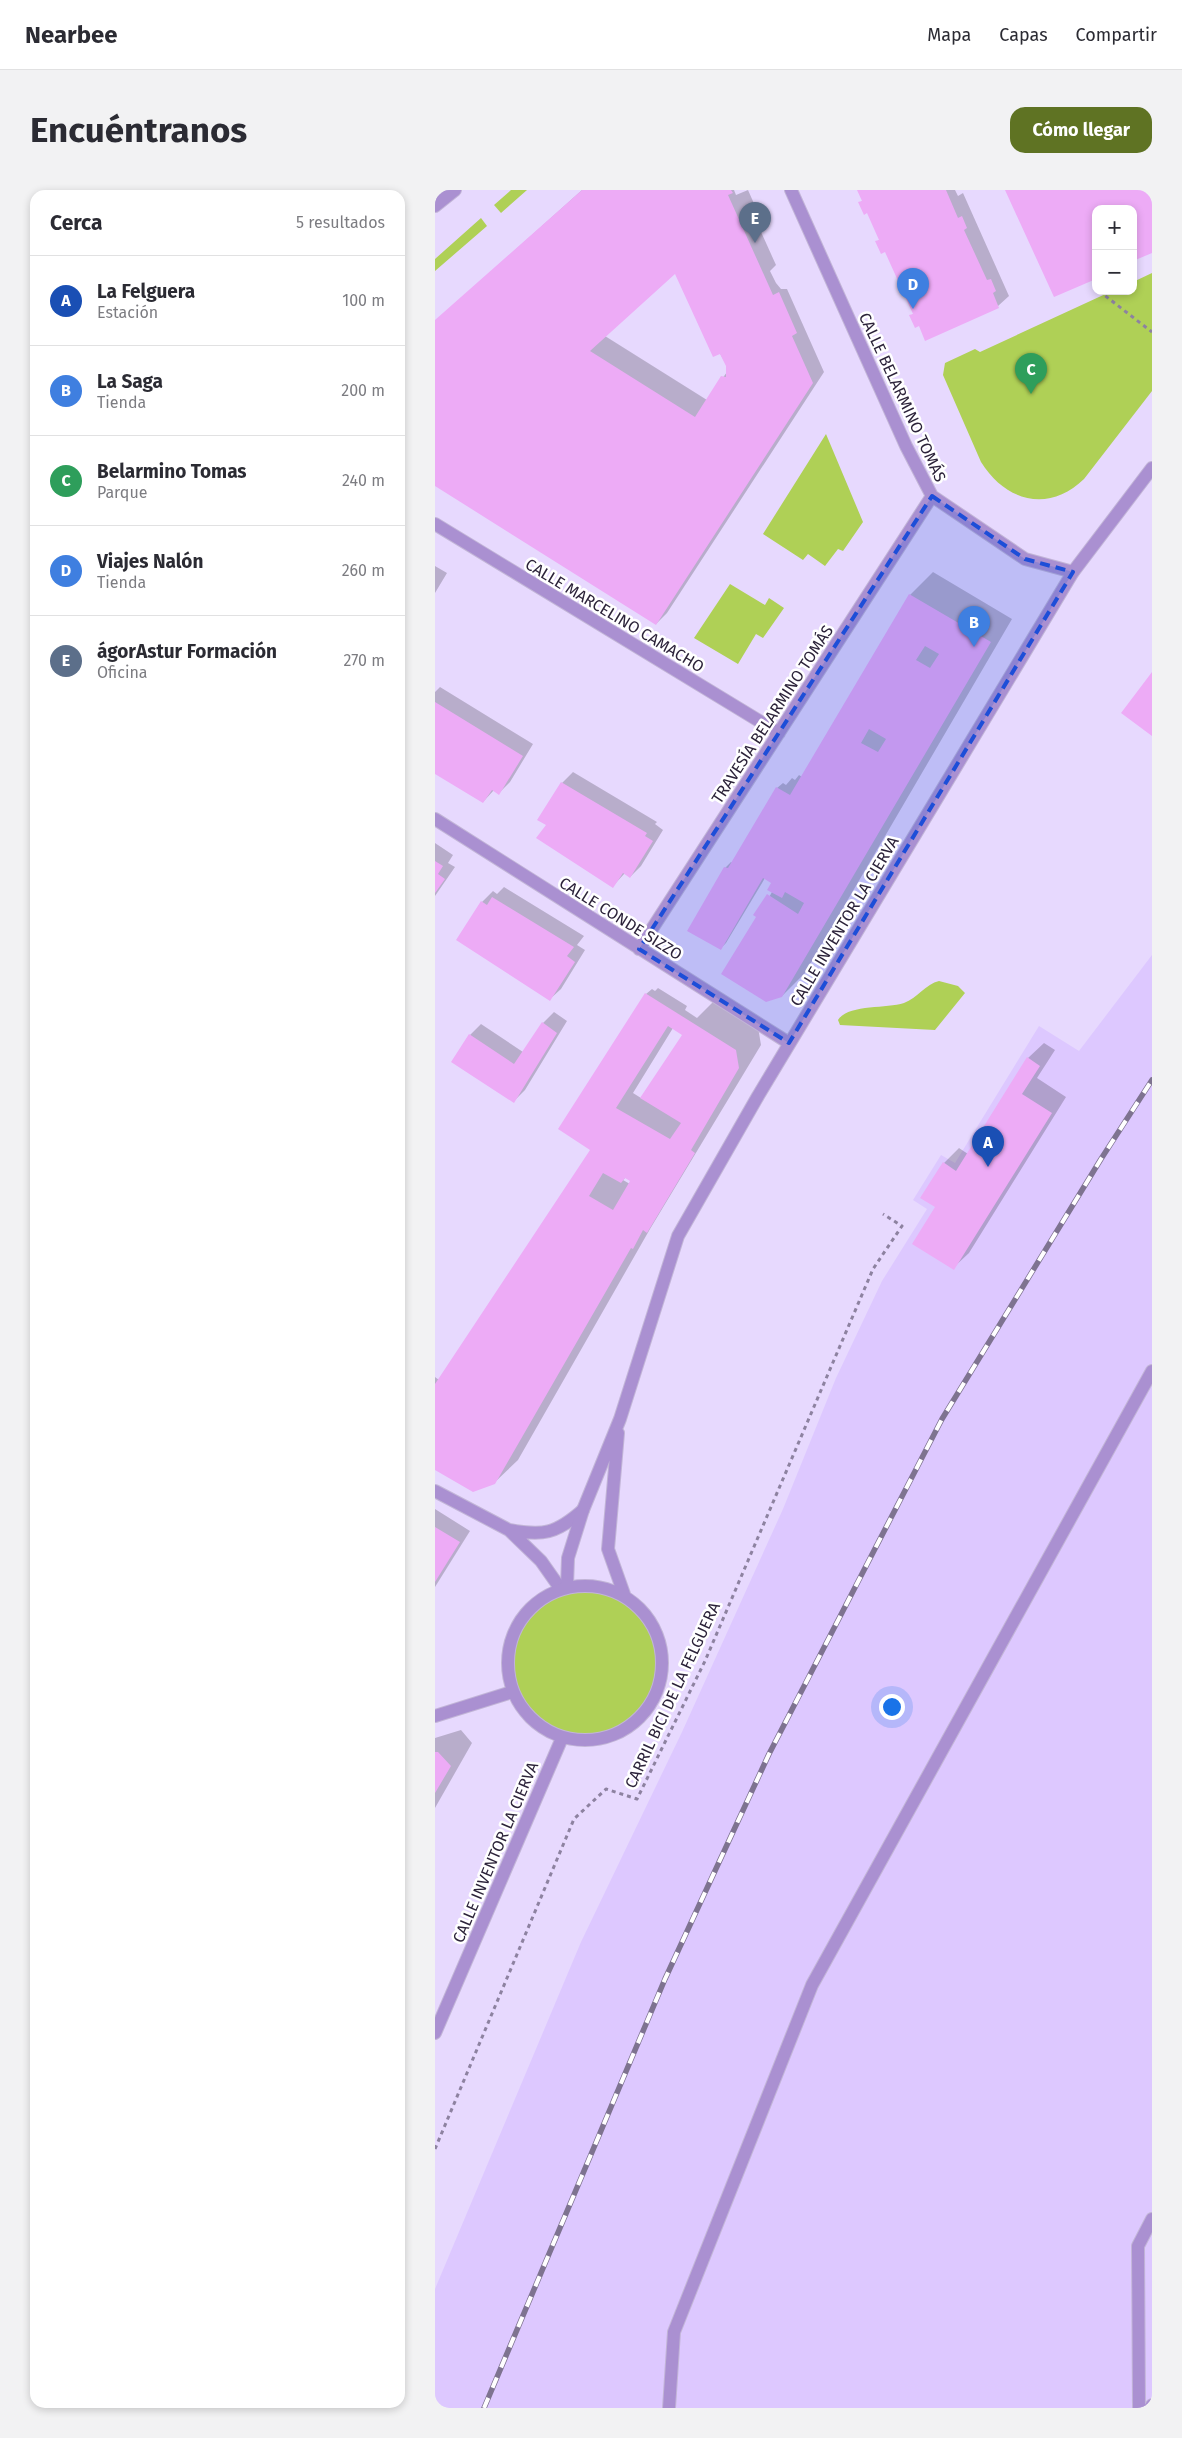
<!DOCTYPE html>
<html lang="es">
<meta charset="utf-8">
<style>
body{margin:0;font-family:"Fira Sans",sans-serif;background:#f2f2f3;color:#2b2b33}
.controls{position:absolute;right:15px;top:15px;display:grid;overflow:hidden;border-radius:10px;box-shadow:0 2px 8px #0003}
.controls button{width:45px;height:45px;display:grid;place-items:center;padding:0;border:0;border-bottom:1px solid #e1e1e2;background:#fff;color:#2b2b33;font:25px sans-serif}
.you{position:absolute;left:456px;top:1516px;width:18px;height:18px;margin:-12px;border:4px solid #fff;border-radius:50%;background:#1a73e8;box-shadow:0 0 0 8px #1a73e833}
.badge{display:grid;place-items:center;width:32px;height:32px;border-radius:50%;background:#5f7323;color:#fff;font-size:16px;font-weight:700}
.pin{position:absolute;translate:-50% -41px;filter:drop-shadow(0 1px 2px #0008)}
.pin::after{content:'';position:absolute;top:26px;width:18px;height:15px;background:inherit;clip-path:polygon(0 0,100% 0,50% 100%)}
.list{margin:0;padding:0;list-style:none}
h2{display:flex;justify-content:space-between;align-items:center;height:65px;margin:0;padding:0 20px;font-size:21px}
h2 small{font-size:16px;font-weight:400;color:#7c7c81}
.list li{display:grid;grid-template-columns:32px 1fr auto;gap:15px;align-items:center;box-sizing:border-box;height:90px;padding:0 20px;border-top:1px solid #e1e1e2}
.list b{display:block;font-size:19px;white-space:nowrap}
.list p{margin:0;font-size:16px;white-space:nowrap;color:#7c7c81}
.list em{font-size:16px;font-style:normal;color:#7c7c81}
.map{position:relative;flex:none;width:717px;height:2218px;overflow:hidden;border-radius:15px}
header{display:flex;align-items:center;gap:30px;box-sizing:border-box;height:70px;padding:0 25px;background:#fff;border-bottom:1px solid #e1e1e2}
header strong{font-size:24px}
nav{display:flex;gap:28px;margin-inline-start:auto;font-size:18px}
.intro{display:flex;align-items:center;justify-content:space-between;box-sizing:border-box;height:120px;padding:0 30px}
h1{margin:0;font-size:35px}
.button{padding:12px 22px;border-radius:15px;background:#5f7323;color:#fff;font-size:18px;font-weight:700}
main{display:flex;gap:30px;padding:0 30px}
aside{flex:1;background:#fff;border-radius:15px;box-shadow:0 2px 8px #0003}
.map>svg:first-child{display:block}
</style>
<header>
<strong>Nearbee</strong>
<nav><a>Mapa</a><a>Capas</a><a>Compartir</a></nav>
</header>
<div class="intro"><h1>Encuéntranos</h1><a class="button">Cómo llegar</a></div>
<main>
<aside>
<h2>Cerca<small>5 resultados</small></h2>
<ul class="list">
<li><span class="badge" style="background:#1a4fb4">A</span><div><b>La Felguera</b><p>Estación</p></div><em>100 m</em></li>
<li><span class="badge" style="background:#3f7fe0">B</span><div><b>La Saga</b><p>Tienda</p></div><em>200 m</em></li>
<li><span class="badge" style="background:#2e9e5b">C</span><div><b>Belarmino Tomas</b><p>Parque</p></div><em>240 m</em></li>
<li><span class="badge" style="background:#3f7fe0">D</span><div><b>Viajes Nalón</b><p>Tienda</p></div><em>260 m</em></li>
<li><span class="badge" style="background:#5c6f8a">E</span><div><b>ágorAstur Formación</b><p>Oficina</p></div><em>270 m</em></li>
</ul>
</aside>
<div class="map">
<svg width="717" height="2218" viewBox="0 0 717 2218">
<rect width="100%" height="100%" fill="#e7d9fe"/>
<path fill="#ddc8ff" d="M 717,765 L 717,2218 L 0,2218 L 0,2099 L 146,1752 L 247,1542 L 348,1319 L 401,1188 L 447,1091 L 492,1019 L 478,1010 L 506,965 L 520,973 L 604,836 L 644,861 Z"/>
<path fill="#afd056" d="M 76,0 L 92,0 L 66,23 L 59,15 Z
M 46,28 L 52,36 L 0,81 L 0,69 Z
M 717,83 L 717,201 L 649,289 C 614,323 571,312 546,272 L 508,185 L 510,173 L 540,159 L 545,162 L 677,101 L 698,101 L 698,92 Z
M 391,244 L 428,332 L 408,361 L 403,359 L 390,376 L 373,364 L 368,370 L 328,344 Z
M 295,394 L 330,415 L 334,408 L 349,418 L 328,448 L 321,444 L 303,474 L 259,448 Z
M 504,791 L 523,796 L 530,803 L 500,840 L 405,835 L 403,830 C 413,814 451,819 469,813 C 482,808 491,794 504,791 Z
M73 1473a77 77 0 1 1 154 0a77 77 0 1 1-154 0Z"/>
<path fill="#0003" fill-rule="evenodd" d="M 147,0 L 299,0 L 301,5 L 313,0 L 321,18 L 317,22 L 341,75 L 335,81 L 341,93 L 346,99 L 352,99 L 389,182 L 232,423 L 221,434 L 0,294 L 0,132 ZM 240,82 L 292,176 L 292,182 L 272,210 L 170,146 Z
M 423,0 L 520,0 L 523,6 L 528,3 L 574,106 L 563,116 L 484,135 L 476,126 L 479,123 L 451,61 L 442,52 L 445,49 L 433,22 L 425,13 L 428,10 Z
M 0,376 L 12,383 L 0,403 Z
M 498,382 L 577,429 L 370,783 L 347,806 L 323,727 L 337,702 L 338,693 L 330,688 L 291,753 L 286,758 L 290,678 L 296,672 L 298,673 L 342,598 L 348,593 L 351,595 L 357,588 L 360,590 L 364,585 L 367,587 L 475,405 Z
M 5,497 L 98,554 L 75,592 L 64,603 L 59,600 L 48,612 L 0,582 L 0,502 Z
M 138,582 L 222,632 L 220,634 L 228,640 L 206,676 L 195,687 L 190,683 L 178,696 L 113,635 L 104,629 L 127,593 Z
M 0,653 L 18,665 L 13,673 L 20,677 L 0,706 Z
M 69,697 L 149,746 L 142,755 L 150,760 L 126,799 L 115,809 L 23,750 L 47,712 L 58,701 L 62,704 Z
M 223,798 L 252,816 L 250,820 L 262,828 L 279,811 L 323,837 L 326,855 L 215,1039 L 83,1270 L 59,1293 L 0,1278 L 0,1187 L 4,1190 L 157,960 L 211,804 L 217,799 L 220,801 ZM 238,838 L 252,840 L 206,908 L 198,903 ZM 191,987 L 197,991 L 195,994 L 188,990 Z
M 119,822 L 132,831 L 90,900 L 79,911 L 35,845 L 46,834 L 88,862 L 108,833 Z
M 609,853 L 620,860 L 602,888 L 631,907 L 534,1063 L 518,1078 L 502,1017 L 509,973 L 524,958 L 533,964 L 593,868 Z
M 0,1319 L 35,1341 L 0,1397 Z
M 26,1540 L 37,1553 L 0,1618 L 0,1548 Z"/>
<path fill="#edabf6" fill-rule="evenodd" d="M 147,0 L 296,0 L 298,3 L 293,5 L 338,105 L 344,102 L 362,143 L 357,146 L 378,193 L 221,435 L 0,296 L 0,130 ZM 240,84 L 278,167 L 285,164 L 291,176 L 291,187 L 286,186 L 260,227 L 155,161 Z
M 422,0 L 511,0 L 523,28 L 527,26 L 532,38 L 529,40 L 552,90 L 556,89 L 561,101 L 558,103 L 564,118 L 490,151 L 484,136 L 480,138 L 474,125 L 478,124 L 450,62 L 446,64 L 440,51 L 444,50 L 432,23 L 429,25 L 423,12 L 427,11 Z
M 570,0 L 717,0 L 717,63 L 698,71 L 698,19 L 661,19 L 661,89 L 619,107 Z
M 474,404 L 556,452 L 347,807 L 331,812 L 286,784 L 321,727 L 318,725 L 332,704 L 363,724 L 369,713 L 350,702 L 347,708 L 332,700 L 336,693 L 328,688 L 286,760 L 252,741 L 289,677 L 293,678 L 341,597 L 355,605 ZM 490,456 L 504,464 L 495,478 L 481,470 ZM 434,539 L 451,549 L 443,562 L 426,553 Z
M 717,482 L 717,546 L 686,523 Z
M 0,512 L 88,566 L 64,605 L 57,600 L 48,613 L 0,584 Z
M 126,592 L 212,643 L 210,646 L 218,651 L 195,688 L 188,683 L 178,698 L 101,648 L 111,635 L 102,630 Z
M 0,671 L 8,676 L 3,684 L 10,689 L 0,703 Z
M 57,707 L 139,757 L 132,766 L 140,772 L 115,811 L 21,750 L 46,711 L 52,715 Z
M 210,803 L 301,860 L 304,878 L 256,960 L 260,963 L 212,1043 L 208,1040 L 198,1059 L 196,1058 L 60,1294 L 38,1302 L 0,1280 L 0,1194 L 155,960 L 123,939 ZM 233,836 L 247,845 L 205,908 L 246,933 L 235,949 L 181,918 ZM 168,983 L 186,993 L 190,988 L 195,991 L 178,1020 L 154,1006 Z
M 107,832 L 122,843 L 79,913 L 16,872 L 34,844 L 79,874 Z
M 592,867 L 605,876 L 587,904 L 617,923 L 519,1080 L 477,1054 L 500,1017 L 485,1008 L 508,972 L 521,981 Z
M 0,1337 L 25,1352 L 0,1392 Z
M 0,1562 L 3,1562 L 16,1576 L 0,1603 Z"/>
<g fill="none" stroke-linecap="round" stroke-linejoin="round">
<g stroke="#c2b5d7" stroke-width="14">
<path id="service" d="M 234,2218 L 239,2142 L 377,1795 L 717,1181
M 704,2218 L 703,2056 L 717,2029
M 715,2218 L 717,2215"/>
</g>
<g stroke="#c2b5d7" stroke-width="14">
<path id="minor" d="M 356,0 L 471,256 L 497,306 L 590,369 L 638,382
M 0,16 L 20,0
M 0,334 L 344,543
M 0,629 L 354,853
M 204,759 L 497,306
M 0,1301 L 74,1340 L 106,1371 L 125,1398
M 74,1340 C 108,1346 121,1344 148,1320
M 0,1526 L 77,1502"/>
</g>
<g stroke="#c2b5d7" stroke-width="14">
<path id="tertiary" d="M 183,1243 L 173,1359 L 189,1404
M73 1473a77 77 0 1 1 154 0a77 77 0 1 1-154 0Z
M 132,1396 L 133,1368 L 148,1320 L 185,1229 L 243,1046 L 323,906 L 638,382 L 717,278
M 0,1843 L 127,1548"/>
</g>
<path stroke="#8d82a0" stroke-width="3" stroke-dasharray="4 4" stroke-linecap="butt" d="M 660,98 L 661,99
M 664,101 L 717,142
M 0,1959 L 139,1629 L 171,1599 L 202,1609 L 270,1471 L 438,1079 L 467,1036 L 448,1024"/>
<use href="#service" stroke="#aa90d1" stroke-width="12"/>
<use href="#minor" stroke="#aa90d1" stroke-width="12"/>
<use href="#tertiary" stroke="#aa90d1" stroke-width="12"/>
<g stroke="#7e7390" stroke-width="5.5">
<path id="rail" d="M 49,2218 L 230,1789 L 334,1564 L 507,1229 L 666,969 L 717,890"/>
</g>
<use href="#rail" stroke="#fff" stroke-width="4" stroke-dasharray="11" stroke-linecap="butt"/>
</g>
<path fill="#1d4ed8" fill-opacity="0.2" stroke="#1d4ed8" stroke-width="4" stroke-dasharray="10 6" stroke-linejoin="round" d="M 497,306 L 590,369 L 638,382 L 354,853 L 204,759 Z"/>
<g text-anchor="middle" stroke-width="5" stroke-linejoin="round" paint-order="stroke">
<g font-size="16" fill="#2c233a" stroke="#fff">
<text transform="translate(468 207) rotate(65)" y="6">CALLE BELARMINO TOMÁS</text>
<text transform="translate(180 425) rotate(31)" y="6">CALLE MARCELINO CAMACHO</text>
<text transform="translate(337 524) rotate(-57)" y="6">TRAVESÍA BELARMINO TOMÁS</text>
<text transform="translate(186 728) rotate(32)" y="6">CALLE CONDE SIZZO</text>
<text transform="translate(409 731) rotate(-59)" y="6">CALLE INVENTOR LA CIERVA</text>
<text transform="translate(237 1505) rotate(-65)" y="6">CARRIL BICI DE LA FELGUERA</text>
<text transform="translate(60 1662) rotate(-67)" y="6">CALLE INVENTOR LA CIERVA</text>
</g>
</g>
</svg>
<div class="controls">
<button>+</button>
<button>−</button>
</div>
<div class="you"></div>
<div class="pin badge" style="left:553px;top:977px;background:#1a4fb4">A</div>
<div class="pin badge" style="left:539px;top:457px;background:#3f7fe0">B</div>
<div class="pin badge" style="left:596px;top:204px;background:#2e9e5b">C</div>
<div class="pin badge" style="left:478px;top:119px;background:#3f7fe0">D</div>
<div class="pin badge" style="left:320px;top:53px;background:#5c6f8a">E</div>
</div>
</main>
